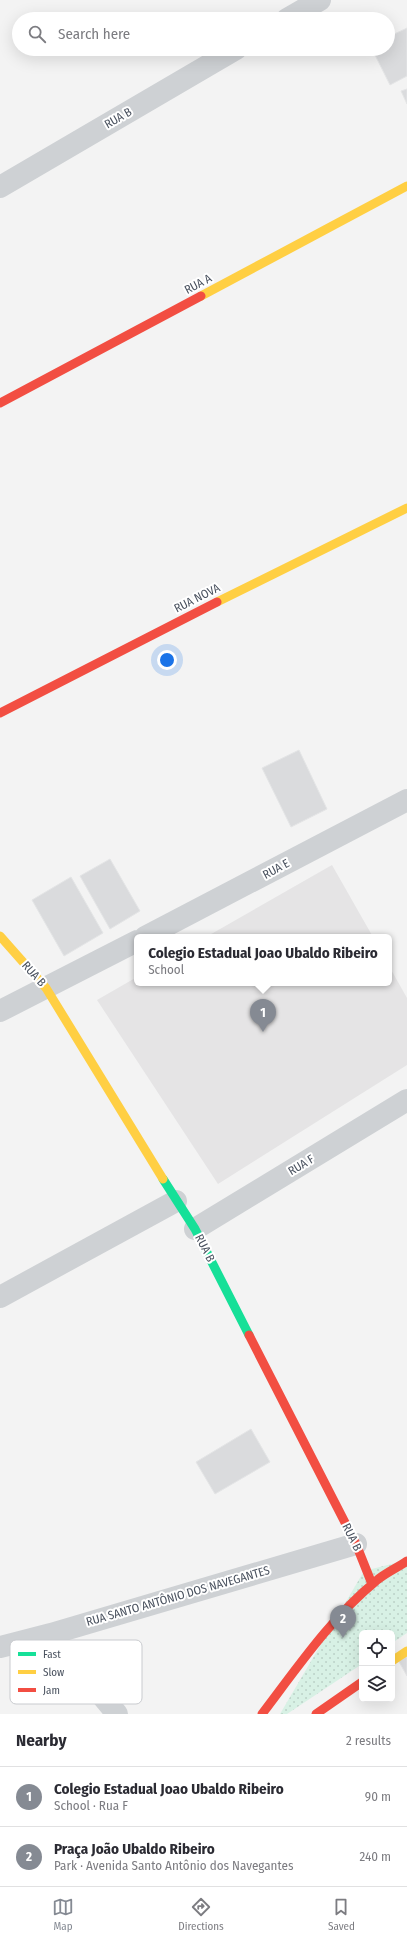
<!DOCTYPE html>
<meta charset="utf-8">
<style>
body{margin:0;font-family:"Fira Sans Condensed",sans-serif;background:#f2f2f3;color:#2b2b33}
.controls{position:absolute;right:12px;bottom:12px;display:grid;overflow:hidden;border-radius:6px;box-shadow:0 4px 16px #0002}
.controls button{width:36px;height:36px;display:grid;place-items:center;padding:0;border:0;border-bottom:1px solid #e1e1e2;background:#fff;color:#2b2b33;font:20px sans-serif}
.you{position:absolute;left:167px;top:660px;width:14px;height:14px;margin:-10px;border:3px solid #fff;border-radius:50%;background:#1a73e8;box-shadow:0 0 0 6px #1a73e833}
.badge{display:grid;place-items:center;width:26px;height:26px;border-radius:50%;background:#858a93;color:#fff;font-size:13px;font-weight:700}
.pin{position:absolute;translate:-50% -33px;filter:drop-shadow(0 1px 2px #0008)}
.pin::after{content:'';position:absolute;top:21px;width:14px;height:12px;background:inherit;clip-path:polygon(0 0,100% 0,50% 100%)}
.popup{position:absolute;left:134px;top:934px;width:258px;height:52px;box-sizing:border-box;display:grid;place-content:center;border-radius:6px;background:#fff;filter:drop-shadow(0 1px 3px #0005);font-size:13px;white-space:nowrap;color:#7c7c81}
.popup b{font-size:15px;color:#2b2b33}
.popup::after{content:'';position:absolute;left:50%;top:100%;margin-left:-8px;border:8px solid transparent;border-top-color:#fff}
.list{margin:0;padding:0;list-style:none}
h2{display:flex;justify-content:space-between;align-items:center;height:52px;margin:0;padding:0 16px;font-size:17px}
h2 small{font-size:13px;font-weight:400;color:#7c7c81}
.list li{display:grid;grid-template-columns:26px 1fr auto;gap:12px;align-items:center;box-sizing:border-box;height:60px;padding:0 16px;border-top:1px solid #e1e1e2}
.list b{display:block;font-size:15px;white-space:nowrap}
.list p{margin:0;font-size:13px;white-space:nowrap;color:#7c7c81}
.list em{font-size:13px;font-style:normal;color:#7c7c81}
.icon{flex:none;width:22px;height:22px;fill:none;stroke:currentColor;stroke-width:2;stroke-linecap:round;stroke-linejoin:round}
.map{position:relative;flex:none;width:407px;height:1714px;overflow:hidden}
.search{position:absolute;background:#fff;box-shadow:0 4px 16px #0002;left:12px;right:12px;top:12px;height:44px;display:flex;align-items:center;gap:10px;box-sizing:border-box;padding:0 14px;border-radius:22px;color:#7c7c81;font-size:15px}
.sheet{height:172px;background:#fff}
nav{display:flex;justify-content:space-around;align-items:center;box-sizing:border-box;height:56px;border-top:1px solid #e1e1e2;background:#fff;font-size:11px;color:#7c7c81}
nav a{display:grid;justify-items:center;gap:2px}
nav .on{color:#858a93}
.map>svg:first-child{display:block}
</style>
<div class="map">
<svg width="407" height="1714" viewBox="0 0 407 1714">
<defs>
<pattern id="park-dots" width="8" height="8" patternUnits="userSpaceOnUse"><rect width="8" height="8" fill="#d8f1e5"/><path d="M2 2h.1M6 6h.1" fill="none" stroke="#bbd1c7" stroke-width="1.8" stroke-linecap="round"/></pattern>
</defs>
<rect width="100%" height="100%" fill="#f3f3f3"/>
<path fill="#e5e4e5" d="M 332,865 L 373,937 L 206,937 Z
M 389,966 L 407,998 L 407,1065 L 218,1184 L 97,1000 L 137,977 L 137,983 L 389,983 Z"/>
<path fill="url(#park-dots)" d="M 407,1560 L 407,1633 L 392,1643 L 392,1633 L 362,1633 L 362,1664 L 287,1714 L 280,1714 L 364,1571 Z"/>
<path fill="#dadbdd" stroke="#e4e5e6" d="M 407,28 L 407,76 L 390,85 L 372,49 L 388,49 L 388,37 Z
M 407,89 L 407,104 L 401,91 Z
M 299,750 L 327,809 L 291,827 L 262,768 Z
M 110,859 L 140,911 L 110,929 L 80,876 Z
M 71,877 L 103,933 L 64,956 L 32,900 Z
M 251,1429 L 270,1462 L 215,1494 L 196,1462 Z
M 407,1655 L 407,1676 L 398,1660 Z"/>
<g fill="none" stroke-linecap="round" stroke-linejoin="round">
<path stroke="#ced1d4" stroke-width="22" d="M 287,19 L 320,0
M 0,187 L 236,49
M 145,937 L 407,800
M 0,1011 L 137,941
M 195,1229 L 407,1100
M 0,1297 L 176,1201
M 51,1634 L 117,1714
M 0,1647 L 51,1634 L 356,1544"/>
<path stroke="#16e098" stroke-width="9" d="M 163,1179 L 195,1229 L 249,1335"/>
<path stroke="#ffcf43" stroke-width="9" d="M 201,296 L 407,186
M 217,602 L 407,508
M 0,936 L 46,988 L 163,1179
M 392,1661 L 407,1651"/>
<path stroke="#f24e42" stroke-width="9" d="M 0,403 L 201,296
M 0,713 L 217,602
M 249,1335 L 356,1544 L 372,1584
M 262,1714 C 297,1668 331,1618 376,1581 C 385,1573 397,1568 407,1561
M 316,1714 L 362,1682"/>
</g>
<g text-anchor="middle" stroke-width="4" stroke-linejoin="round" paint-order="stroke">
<g font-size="12" fill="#4a525f" stroke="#fff">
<text transform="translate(118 118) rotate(-30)" y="4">RUA B</text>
<text transform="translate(198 284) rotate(-28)" y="4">RUA A</text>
<text transform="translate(197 598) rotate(-27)" y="4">RUA NOVA</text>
<text transform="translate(276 869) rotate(-28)" y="4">RUA E</text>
<text transform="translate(34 974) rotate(48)" y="4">RUA B</text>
<text transform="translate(301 1165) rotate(-31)" y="4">RUA F</text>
<text transform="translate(205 1248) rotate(63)" y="4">RUA B</text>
<text transform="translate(352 1537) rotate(64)" y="4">RUA B</text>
<text transform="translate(178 1596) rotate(-16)" y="4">RUA SANTO ANTÔNIO DOS NAVEGANTES</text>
</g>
</g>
<rect x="10" y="1640" width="132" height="64" rx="6" fill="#fff" stroke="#c9cbcf" stroke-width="1"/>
<rect x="18" y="1652" width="18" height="4" fill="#16e098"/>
<rect x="18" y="1670" width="18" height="4" fill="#ffcf43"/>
<rect x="18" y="1688" width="18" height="4" fill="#f24e42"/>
<g font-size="11" fill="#4a525f">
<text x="43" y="1658">Fast</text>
<text x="43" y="1676">Slow</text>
<text x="43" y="1694">Jam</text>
</g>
</svg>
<div class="controls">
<button><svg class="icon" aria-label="locate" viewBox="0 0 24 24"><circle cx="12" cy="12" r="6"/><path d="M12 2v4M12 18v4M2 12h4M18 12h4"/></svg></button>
<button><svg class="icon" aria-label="layers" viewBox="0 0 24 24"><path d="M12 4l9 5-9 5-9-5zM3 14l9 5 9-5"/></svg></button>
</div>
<div class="you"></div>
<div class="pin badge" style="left:263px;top:1032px">1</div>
<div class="popup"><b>Colegio Estadual Joao Ubaldo Ribeiro</b>School</div>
<div class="pin badge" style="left:343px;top:1638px">2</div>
<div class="search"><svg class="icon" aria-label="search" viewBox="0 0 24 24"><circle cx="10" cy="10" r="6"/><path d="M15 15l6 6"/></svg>Search here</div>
</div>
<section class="sheet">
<h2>Nearby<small>2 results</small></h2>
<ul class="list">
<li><span class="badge">1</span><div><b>Colegio Estadual Joao Ubaldo Ribeiro</b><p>School · Rua F</p></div><em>90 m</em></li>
<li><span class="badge">2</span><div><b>Praça João Ubaldo Ribeiro</b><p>Park · Avenida Santo Antônio dos Navegantes</p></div><em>240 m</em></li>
</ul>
</section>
<nav>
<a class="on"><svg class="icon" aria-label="map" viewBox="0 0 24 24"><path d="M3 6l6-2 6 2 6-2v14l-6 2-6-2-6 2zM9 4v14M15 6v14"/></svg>Map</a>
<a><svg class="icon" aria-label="directions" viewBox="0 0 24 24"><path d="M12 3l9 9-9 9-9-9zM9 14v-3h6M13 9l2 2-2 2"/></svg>Directions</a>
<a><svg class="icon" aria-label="saved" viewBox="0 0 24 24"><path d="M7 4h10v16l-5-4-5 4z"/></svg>Saved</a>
</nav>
